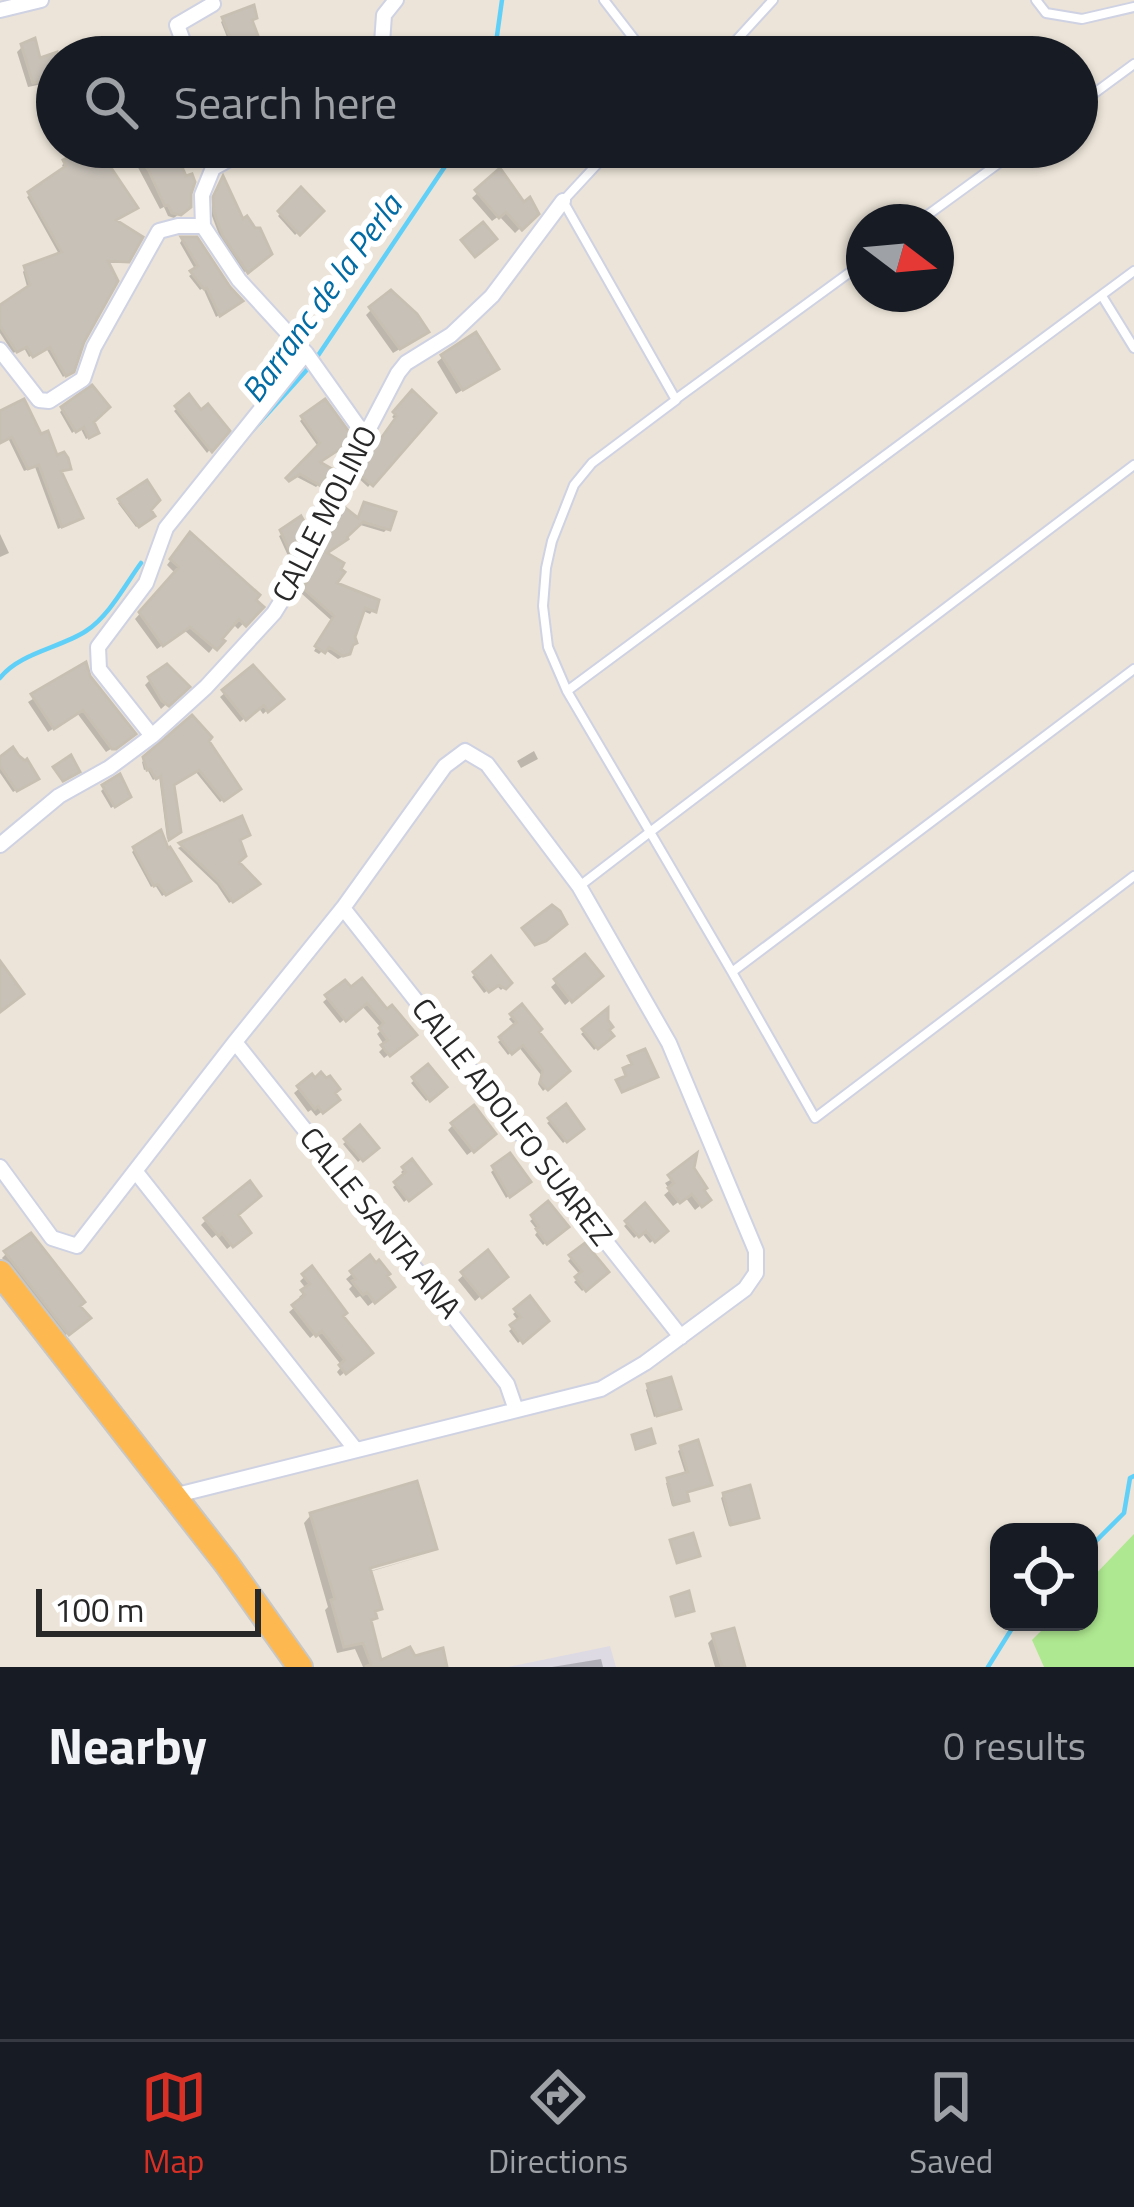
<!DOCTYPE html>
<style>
body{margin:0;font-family:"Titillium Web",sans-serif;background:#242831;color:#f1f3f6}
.controls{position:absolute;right:36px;bottom:36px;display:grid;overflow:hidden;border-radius:24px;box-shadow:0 3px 9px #0004}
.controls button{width:108px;height:108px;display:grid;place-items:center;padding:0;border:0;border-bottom:3px solid #363941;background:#171b24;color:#f1f3f6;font:60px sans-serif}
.compass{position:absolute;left:846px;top:204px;width:108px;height:108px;border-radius:50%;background:#171b24;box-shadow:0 3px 9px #0004;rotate:106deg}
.scale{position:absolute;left:36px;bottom:30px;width:225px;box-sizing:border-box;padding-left:12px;border:6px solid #282828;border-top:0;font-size:33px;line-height:42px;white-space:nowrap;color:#282828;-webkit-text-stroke:9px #fff;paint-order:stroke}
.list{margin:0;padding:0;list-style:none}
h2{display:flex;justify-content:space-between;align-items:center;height:156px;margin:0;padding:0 48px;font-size:51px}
h2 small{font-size:39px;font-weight:400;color:#9ea1a6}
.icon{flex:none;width:66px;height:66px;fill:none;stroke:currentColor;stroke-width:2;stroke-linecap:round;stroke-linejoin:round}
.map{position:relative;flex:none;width:1134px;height:1667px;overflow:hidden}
.search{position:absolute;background:#171b24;box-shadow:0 3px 9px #0004;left:36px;right:36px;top:36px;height:132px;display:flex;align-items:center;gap:30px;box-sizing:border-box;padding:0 42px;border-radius:66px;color:#9ea1a6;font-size:45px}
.sheet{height:372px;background:#171b24}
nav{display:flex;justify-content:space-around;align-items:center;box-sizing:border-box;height:168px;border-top:3px solid #363941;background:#171b24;font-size:33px;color:#9ea1a6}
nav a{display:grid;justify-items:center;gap:6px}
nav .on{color:#d93025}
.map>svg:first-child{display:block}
</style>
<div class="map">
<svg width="1134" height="1667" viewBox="0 0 1134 1667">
<rect width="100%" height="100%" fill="#ece4d8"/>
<path fill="#dddae4" d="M 610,1646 L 616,1667 L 508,1667 Z"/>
<path fill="#aee890" d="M 1134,1534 L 1134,1667 L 1044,1667 L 1032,1640 L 1050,1622 L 1089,1622 L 1089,1581 Z"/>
<path fill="#0003" d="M 224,19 L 253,42 L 232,50 L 221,22 Z
M 23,46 L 38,61 L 57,55 L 57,81 L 28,87 L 17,52 Z
M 304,46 L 308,57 L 292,57 L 290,53 L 294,50 Z
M 132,147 L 175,147 L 172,152 L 188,206 L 174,218 L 168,216 L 164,207 L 160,209 L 133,158 L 136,155 Z
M 65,163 L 112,221 L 126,260 L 123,263 L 105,263 L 71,370 L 63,377 L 46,348 L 29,357 L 24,348 L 13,353 L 0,333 L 0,308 L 28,290 L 23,272 L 26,268 L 60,256 L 27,197 L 65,171 L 62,165 Z
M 500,173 L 524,207 L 536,213 L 515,233 L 499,216 L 492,221 L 472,198 Z
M 221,181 L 241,223 L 269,253 L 243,273 L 221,240 L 212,216 L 212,202 Z
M 301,192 L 320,211 L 295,235 L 278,216 Z
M 182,240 L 195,240 L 237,304 L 216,317 L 203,288 L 200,290 L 189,276 L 196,271 L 180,243 Z
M 371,310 L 420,337 L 393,353 L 366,315 Z
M 443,357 L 489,374 L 456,394 L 437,362 Z
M 412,394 L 432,414 L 368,487 L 356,476 L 396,420 L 392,417 Z
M 188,398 L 201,414 L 226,431 L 207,453 L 174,411 Z
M 63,409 L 90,421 L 93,435 L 86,439 L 80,427 L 72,433 L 60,412 Z
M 0,414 L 68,468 L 58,473 L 75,521 L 58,529 L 35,467 L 24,471 L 8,438 L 0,442 Z
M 303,418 L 348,437 L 316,463 L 319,484 L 316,487 L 295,476 L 319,448 L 300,421 Z
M 146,484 L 147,509 L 151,516 L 136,527 L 118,503 Z
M 364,505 L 387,529 L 384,532 L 357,524 L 323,554 L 332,585 L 373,610 L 370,614 L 361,610 L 347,653 L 342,657 L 338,659 L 324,649 L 319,654 L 314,651 L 332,621 L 301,593 L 333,512 L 338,506 L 357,521 Z
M 302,524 L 290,556 L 289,558 L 279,536 Z
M 0,534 L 9,553 L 0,557 Z
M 185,541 L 259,607 L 238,629 L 232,623 L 209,653 L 184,630 L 157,649 L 135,619 L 176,574 L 167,565 Z
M 84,667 L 87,677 L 127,739 L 106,752 L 77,713 L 48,732 L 28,702 Z
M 253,669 L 280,699 L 263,714 L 258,707 L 240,722 L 220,697 Z
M 150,680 L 185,687 L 161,709 L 145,685 Z
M 192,719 L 237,789 L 220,802 L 195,771 L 171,785 L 178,831 L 167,839 L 159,776 L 153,780 L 147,769 L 144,770 L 142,762 Z
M 534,751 L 538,759 L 521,768 L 517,761 Z
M 0,760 L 32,781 L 13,792 L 0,773 Z
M 104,788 L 125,799 L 111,808 L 101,791 Z
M 241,820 L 235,863 L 253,887 L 229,903 L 217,885 L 178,848 Z
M 135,849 L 184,883 L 162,896 L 155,885 L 151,887 L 132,852 Z
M 584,958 L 599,976 L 565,1005 L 551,987 Z
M 490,960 L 508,983 L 501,990 L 496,985 L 484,993 L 472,977 Z
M 362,983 L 409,1039 L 384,1058 L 379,1052 L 385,1046 L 377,1034 L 382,1029 L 361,1005 L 340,1023 L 323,1002 L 344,984 L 351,992 Z
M 521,1008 L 535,1032 L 566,1071 L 543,1091 L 538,1084 L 541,1075 L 518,1046 L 508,1055 L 498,1042 L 516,1027 L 509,1019 Z
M 605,1015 L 605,1030 L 610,1036 L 594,1050 L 581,1034 Z
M 428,1068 L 443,1087 L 426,1101 L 411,1083 Z
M 311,1078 L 331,1105 L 316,1116 L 311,1110 L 308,1112 L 294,1093 Z
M 565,1108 L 580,1129 L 563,1143 L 547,1123 Z
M 453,1125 L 487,1140 L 467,1155 L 448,1130 Z
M 360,1129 L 375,1147 L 358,1162 L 343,1144 Z
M 509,1157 L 527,1182 L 506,1198 L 491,1172 Z
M 411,1163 L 427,1183 L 404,1202 L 393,1187 L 405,1177 L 401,1172 Z
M 691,1168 L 707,1200 L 695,1210 L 685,1197 L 673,1206 L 664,1195 L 670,1190 L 665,1183 Z
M 548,1206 L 565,1227 L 543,1245 L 535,1235 L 538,1231 L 530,1221 Z
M 645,1207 L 664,1231 L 650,1243 L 641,1232 L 634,1238 L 624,1226 Z
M 234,1215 L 247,1233 L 227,1249 L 216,1235 L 212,1238 L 201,1225 L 206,1220 Z
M 584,1247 L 605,1272 L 582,1291 L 574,1282 L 581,1276 L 568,1261 Z
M 6,1254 L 77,1306 L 83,1322 L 63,1337 L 2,1258 Z
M 487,1254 L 504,1276 L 475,1301 L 458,1280 Z
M 370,1259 L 386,1292 L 368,1306 L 360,1296 L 356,1298 L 349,1289 L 352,1286 L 346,1279 Z
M 311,1271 L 340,1316 L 369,1353 L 340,1376 L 337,1372 L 342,1366 L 316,1333 L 310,1338 L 289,1312 L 302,1301 L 299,1297 L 307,1290 L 300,1281 Z
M 530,1300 L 545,1320 L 518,1343 L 509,1331 L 519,1322 L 513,1314 Z
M 649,1386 L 677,1408 L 654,1417 L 646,1390 Z
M 681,1449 L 709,1484 L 684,1493 L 686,1500 L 672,1506 L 666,1483 L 686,1476 L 678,1451 Z
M 724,1495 L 755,1517 L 729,1526 L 721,1498 Z
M 311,1515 L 433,1548 L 428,1553 L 428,1548 L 355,1570 L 357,1575 L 426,1555 L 369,1572 L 378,1608 L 368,1622 L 379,1664 L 414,1659 L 444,1667 L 363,1667 L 355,1649 L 337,1653 L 325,1610 L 328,1607 L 304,1523 Z
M 714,1637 L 742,1667 L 715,1667 L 708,1643 Z
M 601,1659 L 603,1667 L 552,1667 Z"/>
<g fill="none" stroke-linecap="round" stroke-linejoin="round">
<path stroke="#61d0f8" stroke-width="4.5" d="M 494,57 L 502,0
M 250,433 L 313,363 L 458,147
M 0,678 C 19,653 60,648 86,631 C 109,616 125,585 141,563
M 1089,1548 L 1124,1513 L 1130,1478 L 1134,1476
M 988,1667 L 1016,1622"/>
</g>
<path fill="#c7c1b8" stroke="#c7c0b2" stroke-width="3" d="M 254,5 L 257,18 L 252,20 L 266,57 L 238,57 L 222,17 Z
M 35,38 L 40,58 L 57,52 L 57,79 L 33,83 L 21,44 Z
M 90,147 L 97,147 L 138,208 L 116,220 L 143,237 L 129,262 L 108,261 L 118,281 L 84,342 L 74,372 L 66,376 L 50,347 L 33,357 L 27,347 L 17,352 L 0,326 L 0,305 L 30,285 L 24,266 L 62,252 L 28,192 L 66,166 L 63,160 Z
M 143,147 L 173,147 L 186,176 L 192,174 L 195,182 L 191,194 L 191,207 L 181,215 L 172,213 L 168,205 L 165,206 L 149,171 L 135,151 Z
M 500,168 L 524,202 L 530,197 L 539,214 L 522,230 L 506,212 L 499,218 L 475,190 Z
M 223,176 L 243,219 L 247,216 L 255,228 L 260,228 L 272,254 L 248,273 L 223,236 L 214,212 L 213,197 Z
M 301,187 L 324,211 L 300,235 L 278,211 Z
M 483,222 L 497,239 L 475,257 L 461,240 Z
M 181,237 L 197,237 L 230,287 L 243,301 L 220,316 L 207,288 L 204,289 L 190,271 L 198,266 Z
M 391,290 L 417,314 L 429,332 L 400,349 L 369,307 Z
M 476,332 L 499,369 L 463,390 L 441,355 Z
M 92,385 L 110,407 L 94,422 L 99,433 L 89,438 L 84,427 L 76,432 L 61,407 Z
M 412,390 L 436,413 L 373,486 L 357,472 L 397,416 L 393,412 Z
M 189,394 L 201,410 L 208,404 L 230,431 L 212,452 L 175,406 Z
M 24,399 L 41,434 L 48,431 L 57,455 L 64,452 L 68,458 L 71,469 L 61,471 L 83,518 L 62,527 L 39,465 L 28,469 L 12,437 L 0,443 L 0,411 Z
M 325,399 L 352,436 L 346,445 L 320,462 L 332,469 L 321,486 L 300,474 L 289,481 L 286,478 L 320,443 L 301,416 Z
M 147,480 L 160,500 L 151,510 L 155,516 L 139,527 L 118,499 Z
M 338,502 L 358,518 L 364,502 L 396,512 L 390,530 L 363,522 L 347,537 L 348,539 L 327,553 L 344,563 L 341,569 L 345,572 L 337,583 L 379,600 L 376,612 L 365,608 L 355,637 L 357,643 L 353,645 L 350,654 L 343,656 L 329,647 L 325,653 L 315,646 L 334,616 L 303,588 L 311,575 Z
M 301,516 L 305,523 L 293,558 L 280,530 Z
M 190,532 L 260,595 L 256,600 L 264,607 L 246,626 L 239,619 L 222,639 L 225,641 L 217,650 L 190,627 L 163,646 L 139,612 L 179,567 L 170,559 Z
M 86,662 L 90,676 L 136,734 L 116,749 L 112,749 L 83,710 L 54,729 L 31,694 Z
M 167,664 L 190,687 L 169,706 L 162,701 L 148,677 Z
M 253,665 L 284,699 L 268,712 L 264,705 L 246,720 L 222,690 Z
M 192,715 L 212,737 L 209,741 L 241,789 L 224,801 L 199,770 L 174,785 L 181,832 L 169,840 L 161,776 L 156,779 L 150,769 L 147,770 L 143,757 Z
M 13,747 L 19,756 L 25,761 L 27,759 L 39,779 L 17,791 L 0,766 L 0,757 Z
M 71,755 L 80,772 L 63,781 L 53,767 Z
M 120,774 L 131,797 L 115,807 L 102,785 Z
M 242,816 L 250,835 L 240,840 L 246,856 L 239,862 L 260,884 L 233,902 L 219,882 L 179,843 Z
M 161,830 L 168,848 L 170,847 L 191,881 L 166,895 L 158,884 L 154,886 L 133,847 Z
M 552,905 L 560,911 L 567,924 L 546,941 L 535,945 L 522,928 Z
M 585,954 L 603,976 L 572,1002 L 554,979 Z
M 491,956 L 512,983 L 506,989 L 499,985 L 489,992 L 473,972 Z
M 0,961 L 24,994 L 0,1012 Z
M 362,978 L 387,1009 L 392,1005 L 417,1035 L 390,1056 L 381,1045 L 388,1040 L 379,1028 L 384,1023 L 367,1003 L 346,1021 L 325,995 L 345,980 L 351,987 Z
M 522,1004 L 542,1029 L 539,1032 L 570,1071 L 548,1090 L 540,1082 L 543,1070 L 523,1045 L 512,1054 L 499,1037 L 517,1022 L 510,1014 Z
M 608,1008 L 608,1020 L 613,1027 L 609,1030 L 614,1036 L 598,1049 L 582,1029 Z
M 645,1049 L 658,1077 L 622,1092 L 616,1080 L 626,1076 L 623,1068 L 632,1064 L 628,1056 Z
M 428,1064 L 447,1087 L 430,1101 L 412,1077 Z
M 321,1072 L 326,1078 L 330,1076 L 340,1089 L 335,1093 L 340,1100 L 323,1113 L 318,1106 L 315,1109 L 297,1086 L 312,1074 L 315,1078 Z
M 566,1104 L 584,1129 L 567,1142 L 548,1118 Z
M 474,1105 L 496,1134 L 474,1152 L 451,1123 Z
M 360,1125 L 379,1148 L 363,1161 L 344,1139 Z
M 510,1153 L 531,1182 L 510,1197 L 492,1166 Z
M 697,1153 L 694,1168 L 707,1188 L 704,1190 L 711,1200 L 702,1207 L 692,1194 L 680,1203 L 668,1188 L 674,1183 L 668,1175 Z
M 412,1159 L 431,1184 L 409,1201 L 394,1182 L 406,1172 L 402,1167 Z
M 250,1181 L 261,1196 L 238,1215 L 251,1233 L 233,1247 L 222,1233 L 219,1236 L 204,1218 Z
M 548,1201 L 569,1227 L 547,1244 L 536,1229 L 539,1227 L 531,1215 Z
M 645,1203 L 668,1231 L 655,1242 L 646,1231 L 639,1237 L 625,1221 Z
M 31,1233 L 85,1302 L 80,1306 L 91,1318 L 69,1335 L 4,1251 Z
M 585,1243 L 609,1272 L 586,1291 L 575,1277 L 582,1271 L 569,1255 Z
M 488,1250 L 508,1277 L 482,1298 L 461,1272 Z
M 370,1255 L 376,1263 L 379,1260 L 390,1274 L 387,1276 L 395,1287 L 375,1303 L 367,1292 L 363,1295 L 352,1281 L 356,1279 L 350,1271 Z
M 312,1266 L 347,1313 L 343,1316 L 373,1353 L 346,1374 L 339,1365 L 345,1360 L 322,1331 L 316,1336 L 292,1305 L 305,1295 L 301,1290 L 310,1284 L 302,1274 Z
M 530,1296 L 549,1321 L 523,1343 L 510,1325 L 521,1317 L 514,1309 Z
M 671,1377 L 681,1409 L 657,1416 L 647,1384 Z
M 651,1429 L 655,1443 L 636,1449 L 632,1435 Z
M 698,1440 L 712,1485 L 687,1492 L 689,1501 L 674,1505 L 667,1478 L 688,1472 L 680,1446 Z
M 417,1481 L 437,1549 L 370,1568 L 382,1609 L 375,1611 L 377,1618 L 371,1620 L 381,1660 L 410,1647 L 415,1656 L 443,1648 L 447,1667 L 365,1667 L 371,1664 L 363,1643 L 344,1647 L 331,1600 L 335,1599 L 310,1513 Z
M 750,1485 L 759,1518 L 731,1525 L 723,1493 Z
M 693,1533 L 700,1556 L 677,1563 L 670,1540 Z
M 689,1591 L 694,1611 L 676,1616 L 671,1597 Z
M 734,1628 L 745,1667 L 722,1667 L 712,1634 Z"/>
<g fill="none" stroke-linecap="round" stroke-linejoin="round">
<g stroke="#ced2e3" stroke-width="12">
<path id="service" d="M 604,0 L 648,57
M 1036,0 L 1046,13 L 1082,19 L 1134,7
M 721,57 L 773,0
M 1077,106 L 1134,64
M 918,222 L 1021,147
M 1102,296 L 1134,348
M 676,399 L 864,262
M 1134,465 L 650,832 L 732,972 L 1134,669
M 567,691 L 1134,271
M 581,885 L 650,832 L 567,691 L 548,647 L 543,606 L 546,568 L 552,541 L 574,485 L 592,463 L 676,400 L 563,201 L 613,147
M 732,972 L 815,1118 L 1134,876"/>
</g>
<g stroke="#ced2e3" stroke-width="18">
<path id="minor" d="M 0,10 L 41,0
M 189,57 L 177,25 L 213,4
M 381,57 L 384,15 L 396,0
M 203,147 L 213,168 L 202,195 L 203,226 L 239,280 L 306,353 L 365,436
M 213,168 L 251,147
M 0,350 L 39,400 L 49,401 L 83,379 L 94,347 L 159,231 L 178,226 L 203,226
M 152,736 L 99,669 L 98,647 L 146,583 L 166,528 L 306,353
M 0,845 L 59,796 L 109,768 L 152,736 L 206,687 L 274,613 L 300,571 L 326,500 L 365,436 L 398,373 L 406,363 L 451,335 L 492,296 L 563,201
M 343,908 L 681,1337
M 235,1042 L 507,1384 L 516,1410
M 0,1167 L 52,1238 L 77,1246 L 235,1042 L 343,908 L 445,766 L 465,751 L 487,764 L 579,886 L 669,1043 L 756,1251 L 756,1273 L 745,1289 L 645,1363 L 601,1389 L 173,1496
M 136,1172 L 356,1450"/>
</g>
<g stroke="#c7c7c7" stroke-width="28">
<path id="trunk" d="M 0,1273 L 226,1563 L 300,1667"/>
</g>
<use href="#service" stroke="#fff" stroke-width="8"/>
<use href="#minor" stroke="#fff" stroke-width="14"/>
<use href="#trunk" stroke="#feb850" stroke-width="24"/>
</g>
<g text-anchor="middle" stroke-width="12" stroke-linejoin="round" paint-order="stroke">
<g font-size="30" fill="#282828" stroke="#fff">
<text transform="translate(325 514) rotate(-63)" y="10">CALLE MOLINO</text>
<text transform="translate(512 1122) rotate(52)" y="10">CALLE ADOLFO SUAREZ</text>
<text transform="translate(380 1223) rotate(51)" y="10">CALLE SANTA ANA</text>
</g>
<g font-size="33" font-style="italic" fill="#026ba3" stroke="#fff">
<text transform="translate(321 298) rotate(-54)" y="12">Barranc de la Perla</text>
</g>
</g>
</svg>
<div class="controls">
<button><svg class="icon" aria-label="locate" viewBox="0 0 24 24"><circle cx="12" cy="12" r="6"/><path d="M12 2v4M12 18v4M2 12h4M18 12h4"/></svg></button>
</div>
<svg class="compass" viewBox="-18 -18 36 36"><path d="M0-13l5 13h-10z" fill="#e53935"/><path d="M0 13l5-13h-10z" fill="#9ea1a6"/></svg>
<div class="scale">100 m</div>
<div class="search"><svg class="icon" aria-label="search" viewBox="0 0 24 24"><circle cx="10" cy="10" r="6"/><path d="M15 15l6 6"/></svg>Search here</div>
</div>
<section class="sheet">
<h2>Nearby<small>0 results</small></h2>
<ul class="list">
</ul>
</section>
<nav>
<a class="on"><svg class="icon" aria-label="map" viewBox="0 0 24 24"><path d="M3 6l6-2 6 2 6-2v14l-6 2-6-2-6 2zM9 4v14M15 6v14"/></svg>Map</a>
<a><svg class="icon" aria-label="directions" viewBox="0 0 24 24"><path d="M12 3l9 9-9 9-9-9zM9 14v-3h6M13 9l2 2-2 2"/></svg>Directions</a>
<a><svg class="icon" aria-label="saved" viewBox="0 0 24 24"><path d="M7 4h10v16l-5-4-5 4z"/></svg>Saved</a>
</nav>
